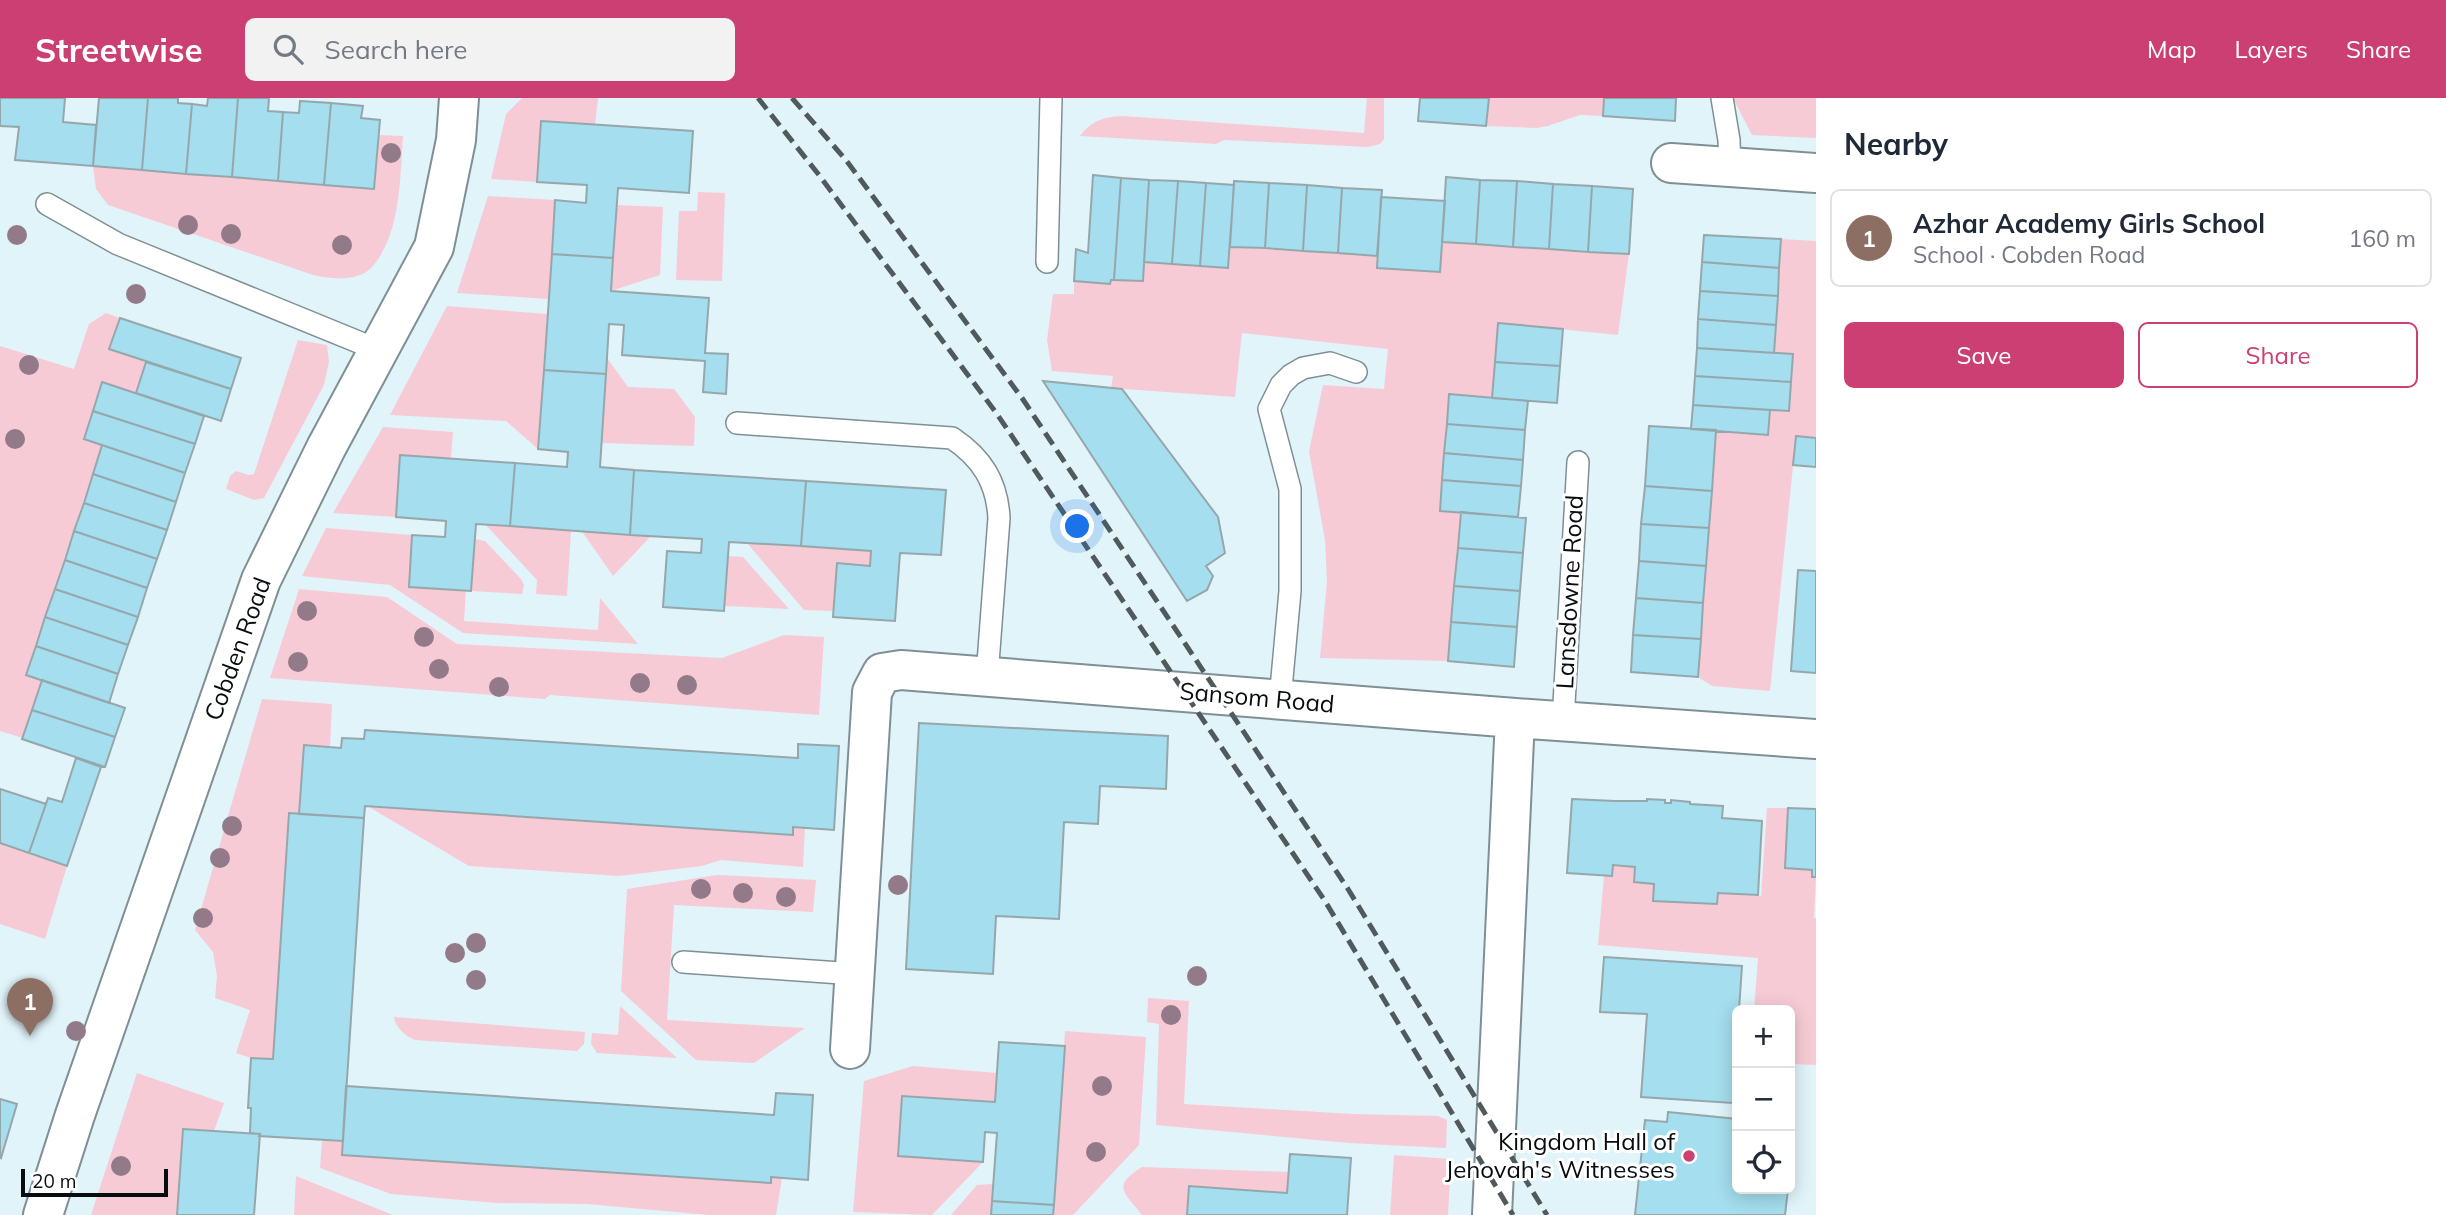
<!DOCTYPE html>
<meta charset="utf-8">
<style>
body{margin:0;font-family:Mulish,sans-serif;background:#f2f2f3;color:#1f2937}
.controls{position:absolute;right:21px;bottom:21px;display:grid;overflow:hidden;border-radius:10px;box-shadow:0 4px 18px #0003}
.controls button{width:63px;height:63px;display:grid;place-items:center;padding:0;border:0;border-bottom:2px solid #e0e1e3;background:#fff;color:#1f2937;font:35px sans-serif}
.scale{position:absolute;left:21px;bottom:18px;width:147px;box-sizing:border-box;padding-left:7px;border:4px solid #070d0f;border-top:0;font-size:19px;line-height:24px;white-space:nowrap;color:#070d0f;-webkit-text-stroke:5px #fff;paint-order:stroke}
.you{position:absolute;left:1078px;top:429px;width:24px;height:24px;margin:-18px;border:5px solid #fff;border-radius:50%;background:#1a73e8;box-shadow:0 0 0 10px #1a73e833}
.badge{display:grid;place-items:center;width:46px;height:46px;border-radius:50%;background:#cb3f72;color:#fff;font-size:23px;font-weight:700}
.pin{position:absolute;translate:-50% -58px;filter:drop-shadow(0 2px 4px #0008)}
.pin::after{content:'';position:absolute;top:37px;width:24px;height:21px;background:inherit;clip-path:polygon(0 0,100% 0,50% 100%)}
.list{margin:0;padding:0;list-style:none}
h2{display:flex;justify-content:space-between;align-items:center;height:91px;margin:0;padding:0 28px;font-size:30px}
h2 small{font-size:23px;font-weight:400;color:#747a83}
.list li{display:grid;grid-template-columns:46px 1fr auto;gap:21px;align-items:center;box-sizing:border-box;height:98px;margin:0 14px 14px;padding:0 14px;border:2px solid #e0e1e3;border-radius:10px}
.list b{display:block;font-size:26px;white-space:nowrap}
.list p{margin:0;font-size:23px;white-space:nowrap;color:#747a83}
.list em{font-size:23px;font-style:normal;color:#747a83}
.actions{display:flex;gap:14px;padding:21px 28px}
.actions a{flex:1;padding:16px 0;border:2px solid #cb3f72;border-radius:10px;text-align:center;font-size:24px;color:#cb3f72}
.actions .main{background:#cb3f72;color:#fff}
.icon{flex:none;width:38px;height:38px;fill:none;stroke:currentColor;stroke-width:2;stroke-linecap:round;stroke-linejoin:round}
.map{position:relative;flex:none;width:1816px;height:1117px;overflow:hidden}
header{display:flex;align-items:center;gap:42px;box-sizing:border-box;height:98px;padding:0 35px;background:#cb3f72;color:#fff}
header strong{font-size:33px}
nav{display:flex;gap:38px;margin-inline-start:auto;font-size:24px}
.search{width:490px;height:63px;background:#f2f2f3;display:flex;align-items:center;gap:18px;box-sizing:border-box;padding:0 24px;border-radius:10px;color:#747a83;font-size:26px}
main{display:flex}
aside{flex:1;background:#fff}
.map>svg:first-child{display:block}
</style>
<header>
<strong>Streetwise</strong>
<div class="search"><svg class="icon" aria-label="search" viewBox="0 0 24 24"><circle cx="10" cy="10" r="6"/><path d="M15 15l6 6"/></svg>Search here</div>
<nav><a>Map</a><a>Layers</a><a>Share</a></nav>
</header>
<main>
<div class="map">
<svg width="1816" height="1117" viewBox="0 0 1816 1117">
<rect width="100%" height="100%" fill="#e1f4f9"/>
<path fill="#f7cbd6" d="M 522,0 L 598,0 L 595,27 L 541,23 L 537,84 L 491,81 L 506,16 Z
M 1367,0 L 1384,0 L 1384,41 L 1380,46 L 1368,49 L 1224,42 L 1216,46 L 1080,38 C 1092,22 1104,19 1123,18 L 1364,35 Z
M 1489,0 L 1604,0 L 1603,18 L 1580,17 L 1548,28 L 1536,30 L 1486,28 Z
M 1733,0 L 1816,0 L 1816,40 L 1752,37 Z
M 379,37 L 403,38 C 400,79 401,138 371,170 C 357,184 330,181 313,177 L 108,107 L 96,91 L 93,68 L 374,91 Z
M 698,94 L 725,95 L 722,183 L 676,182 L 679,113 L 697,113 Z
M 488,98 L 555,102 L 549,201 L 457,195 Z
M 616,107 L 663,109 L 660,177 L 611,193 Z
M 1781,141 L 1816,143 L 1816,340 L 1796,339 L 1770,593 L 1712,588 L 1698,579 L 1716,332 L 1767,336 L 1770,312 L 1789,312 L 1793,257 L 1774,255 Z
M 1442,144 L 1629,156 L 1618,237 L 1499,225 L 1492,300 L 1449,297 L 1440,412 L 1461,414 L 1448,563 L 1320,560 L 1327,484 L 1325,442 L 1309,353 L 1323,287 L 1384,291 L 1388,251 L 1242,235 L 1235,299 L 1111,290 L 1113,278 L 1052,273 L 1047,242 L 1053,196 L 1074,196 L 1074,183 L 1109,186 L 1111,182 L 1142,183 L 1144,164 L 1228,170 L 1230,149 L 1377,158 L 1377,170 L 1440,174 Z
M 447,208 L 547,216 L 538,351 L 506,323 L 390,317 Z
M 106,215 L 120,220 L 109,251 L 146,264 L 136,295 L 102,284 L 84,340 L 102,347 L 26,576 L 42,582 L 23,640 L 0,633 L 0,248 L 74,271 L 89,226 Z
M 298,242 L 327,247 L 329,264 L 324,287 L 264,400 L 254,402 L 226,391 L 230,378 L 236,373 L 249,377 L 254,376 Z
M 607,260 L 628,289 L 674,291 L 695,319 L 694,348 L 601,345 Z
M 383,329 L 453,334 L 451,360 L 400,357 L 396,419 L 333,415 Z
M 485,426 L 571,432 L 567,498 L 536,496 L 537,482 Z
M 326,430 L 412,437 L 409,489 L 466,493 L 464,523 L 598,532 L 600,500 L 638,546 L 463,535 L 390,487 L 302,478 Z
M 581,432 L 652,437 L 613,478 Z
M 475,441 L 485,443 L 521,481 L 524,487 L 522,496 L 471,493 Z
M 747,445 L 871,453 L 870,468 L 837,465 L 834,513 L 804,512 Z
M 728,458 L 743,459 L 789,511 L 725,508 Z
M 299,491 L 387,499 L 457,546 L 722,560 L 784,537 L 824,539 L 819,617 L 550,597 L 545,601 L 270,580 Z
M 262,601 L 332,606 L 330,649 L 304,647 L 299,716 L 289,716 L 273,961 L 251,960 L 236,955 L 250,912 L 215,900 L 217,878 L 213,854 L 195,832 Z
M 369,709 L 792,737 L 793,729 L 805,730 L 803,769 L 721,762 L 702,768 L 619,778 L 469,768 Z
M 1767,710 L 1788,710 L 1785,770 L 1812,772 L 1812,779 L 1816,779 L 1814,820 L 1816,820 L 1816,967 L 1790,966 L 1790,912 L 1754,912 L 1758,860 L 1598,847 L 1604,778 L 1612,778 L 1613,767 L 1635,769 L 1654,786 L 1654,803 L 1716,806 L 1718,795 L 1761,798 Z
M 0,745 L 67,768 L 45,841 L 0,826 Z
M 717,777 L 816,782 L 813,814 L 674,807 L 667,922 L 805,930 L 754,965 L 696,962 L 621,893 L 627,791 Z
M 1148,900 L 1189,903 L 1184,1006 L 1352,1016 L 1438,1018 L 1447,1022 L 1446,1050 L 1349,1045 L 1156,1027 L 1159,926 L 1147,924 Z
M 620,908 L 677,960 L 597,955 L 591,946 L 592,935 L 618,937 Z
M 394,919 L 585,934 L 584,946 L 577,953 L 415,942 C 405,938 395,929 394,919 Z
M 1065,933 L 1146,939 L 1139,1047 L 1073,1117 L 1053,1117 Z
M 913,968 L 997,975 L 995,1004 L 902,998 L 898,1058 L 983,1064 L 932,1117 L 853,1114 L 864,983 Z
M 137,975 L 224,1005 L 214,1033 L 183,1031 L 177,1117 L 91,1117 Z
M 322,1042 L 343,1043 L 342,1057 L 770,1085 L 771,1079 L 782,1080 L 776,1117 L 709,1117 L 587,1106 L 497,1105 L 391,1096 L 320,1070 Z
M 1394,1057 L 1451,1061 L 1448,1117 L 1390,1117 Z
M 1142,1069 L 1289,1074 L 1287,1095 L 1190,1088 L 1187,1117 L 1142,1117 C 1123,1093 1112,1088 1142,1069 Z
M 296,1078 L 393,1117 L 294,1117 Z
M 993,1086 L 991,1117 L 951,1117 L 977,1087 Z"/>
<path fill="#a5deee" stroke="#96a7ac" stroke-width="2" d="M 0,0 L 65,0 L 63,24 L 96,27 L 93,68 L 15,62 L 19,29 L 0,28 Z
M 99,0 L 148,0 L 142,72 L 93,68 Z
M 148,0 L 178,0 L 178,5 L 192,6 L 186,76 L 142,72 Z
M 208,0 L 238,0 L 232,79 L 186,76 L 192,6 L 207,8 Z
M 238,0 L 269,0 L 268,13 L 283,14 L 278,83 L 232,79 Z
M 1420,0 L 1489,0 L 1486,28 L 1418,23 Z
M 1604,0 L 1676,0 L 1675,23 L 1603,18 Z
M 300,3 L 331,5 L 324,87 L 278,83 L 283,14 L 299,15 Z
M 331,5 L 363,8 L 361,20 L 380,22 L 374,91 L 324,87 Z
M 541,23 L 693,33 L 689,95 L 618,90 L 613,160 L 552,156 L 555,102 L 586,105 L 587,87 L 537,84 Z
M 1093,77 L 1121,80 L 1114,182 L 1111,182 L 1110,186 L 1074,183 L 1076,151 L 1088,155 Z
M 1446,79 L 1480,82 L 1476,146 L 1442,144 Z
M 1121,80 L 1149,82 L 1143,183 L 1114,182 Z
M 1149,82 L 1178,83 L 1172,166 L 1144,164 Z
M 1480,82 L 1517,83 L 1513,149 L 1476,146 Z
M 1178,83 L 1206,85 L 1200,168 L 1172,166 Z
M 1234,83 L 1269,85 L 1265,150 L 1230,149 Z
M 1517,83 L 1553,86 L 1549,151 L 1513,149 Z
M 1206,85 L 1234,87 L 1228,170 L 1200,168 Z
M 1269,85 L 1307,87 L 1303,153 L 1265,150 Z
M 1553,86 L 1592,88 L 1588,154 L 1549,151 Z
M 1307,87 L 1342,90 L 1338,155 L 1303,153 Z
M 1592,88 L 1633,91 L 1629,156 L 1588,154 Z
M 1342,90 L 1382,92 L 1377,158 L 1338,155 Z
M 1381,99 L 1445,103 L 1440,174 L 1377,170 Z
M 1704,137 L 1781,141 L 1779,170 L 1702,164 Z
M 552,156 L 613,160 L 611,193 L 709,200 L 705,255 L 728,256 L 726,296 L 703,294 L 705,263 L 622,257 L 624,227 L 609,226 L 606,276 L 544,272 Z
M 1702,164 L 1779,170 L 1778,198 L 1700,193 Z
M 1700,193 L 1778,198 L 1776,227 L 1698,221 Z
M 120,220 L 241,260 L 231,291 L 109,251 Z
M 1698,221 L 1776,227 L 1774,255 L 1697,250 Z
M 1498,225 L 1563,231 L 1560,268 L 1495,264 Z
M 1697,250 L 1793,256 L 1791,284 L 1695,278 Z
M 146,264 L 231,291 L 221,323 L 136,295 Z
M 1495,264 L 1560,268 L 1557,305 L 1492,300 Z
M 544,272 L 606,276 L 600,369 L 634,372 L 630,437 L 510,428 L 515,365 L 567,369 L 568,354 L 538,351 Z
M 1695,278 L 1791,284 L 1789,313 L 1693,307 Z
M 1043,283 L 1122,291 L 1218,419 L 1225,455 L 1206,468 L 1213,478 L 1207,492 L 1187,503 Z
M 102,284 L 204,318 L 195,346 L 93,313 Z
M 1449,296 L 1528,303 L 1525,332 L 1447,326 Z
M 1693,307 L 1770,312 L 1768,337 L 1691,331 Z
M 93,313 L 195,346 L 185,375 L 84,341 Z
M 1447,326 L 1525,332 L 1523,362 L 1444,355 Z
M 1649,328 L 1716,332 L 1712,393 L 1645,388 Z
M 1796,338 L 1816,340 L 1816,369 L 1793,367 Z
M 102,347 L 185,375 L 176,404 L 93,376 Z
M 1444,355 L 1523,362 L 1521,388 L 1442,382 Z
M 400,357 L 515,365 L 510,428 L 476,426 L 471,493 L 409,489 L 412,437 L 445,439 L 446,423 L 396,419 Z
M 634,372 L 806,383 L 801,448 L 729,444 L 724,513 L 663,509 L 667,453 L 701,455 L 702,441 L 630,437 Z
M 93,376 L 176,404 L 167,432 L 84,405 Z
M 1442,382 L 1521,388 L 1518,419 L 1440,413 Z
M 806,383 L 946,392 L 941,457 L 900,455 L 895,523 L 833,519 L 837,465 L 870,468 L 871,453 L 801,448 Z
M 1645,388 L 1712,393 L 1709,430 L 1641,426 Z
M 84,405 L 167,432 L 157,461 L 74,433 Z
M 1461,414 L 1526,420 L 1523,455 L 1458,450 Z
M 1641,426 L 1709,430 L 1706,468 L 1639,463 Z
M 74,433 L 157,461 L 147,490 L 65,462 Z
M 1458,450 L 1523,455 L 1520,493 L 1454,488 Z
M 65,462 L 147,490 L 138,519 L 55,491 Z
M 1639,463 L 1706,468 L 1703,505 L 1636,500 Z
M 1798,472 L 1816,473 L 1816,575 L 1791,573 Z
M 1454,488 L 1520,493 L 1517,529 L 1451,524 Z
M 55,491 L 138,519 L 128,547 L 45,519 Z
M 1636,500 L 1703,505 L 1701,541 L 1633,537 Z
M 45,519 L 128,547 L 118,576 L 36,548 Z
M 1451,524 L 1517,529 L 1514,569 L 1448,563 Z
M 1633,537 L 1701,541 L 1698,579 L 1631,574 Z
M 36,548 L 118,576 L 109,605 L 26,577 Z
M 42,582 L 125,610 L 115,639 L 32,612 Z
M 32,612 L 115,639 L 105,669 L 22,641 Z
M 919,625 L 1168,638 L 1166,691 L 1100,688 L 1098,726 L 1064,724 L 1059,821 L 996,818 L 993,876 L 906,871 Z
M 365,632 L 798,660 L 798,646 L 839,648 L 834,732 L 793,729 L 793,737 L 365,708 L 364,720 L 299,716 L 304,647 L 341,650 L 342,640 L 364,641 Z
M 76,660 L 101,669 L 67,768 L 29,755 L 48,700 L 62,704 Z
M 0,691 L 46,706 L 29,755 L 0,745 Z
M 1572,701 L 1615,703 L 1647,703 L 1647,701 L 1665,702 L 1665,705 L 1671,705 L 1671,702 L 1690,704 L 1690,706 L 1723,708 L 1722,720 L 1762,723 L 1758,797 L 1718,795 L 1717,806 L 1653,803 L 1654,786 L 1634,784 L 1635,769 L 1613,767 L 1612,778 L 1567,775 Z
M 1788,710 L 1816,711 L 1816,779 L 1812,779 L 1812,772 L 1785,770 Z
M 289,715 L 364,720 L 343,1043 L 259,1038 L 260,1036 L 250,1035 L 251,1010 L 248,1010 L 251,960 L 273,961 Z
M 1604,859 L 1742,868 L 1739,912 L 1737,912 L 1733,1005 L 1641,999 L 1647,916 L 1600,914 Z
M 999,944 L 1065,948 L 1054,1107 L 992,1103 L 997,1035 L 985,1034 L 983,1064 L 898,1058 L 902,998 L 995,1004 Z
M 346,988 L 774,1017 L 776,995 L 813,997 L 808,1082 L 771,1079 L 771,1085 L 342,1057 Z
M 0,1001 L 17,1006 L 1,1060 L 0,1059 Z
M 1668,1014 L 1737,1021 L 1737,1091 L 1788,1091 L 1785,1117 L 1635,1117 L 1645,1022 L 1667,1024 Z
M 183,1031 L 260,1036 L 254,1117 L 177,1117 Z
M 1290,1056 L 1351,1060 L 1347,1117 L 1187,1117 L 1189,1088 L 1287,1095 Z
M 992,1103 L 1054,1107 L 1053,1117 L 991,1117 Z"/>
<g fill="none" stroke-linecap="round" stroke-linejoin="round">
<g stroke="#7f9094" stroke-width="24">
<path id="service" d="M 1722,0 L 1729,42 L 1730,70
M 47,106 L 118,146 L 378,252
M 1047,164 L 1051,0
M 737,325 L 952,340 C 982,360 997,384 999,420 L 987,578
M 1280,602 L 1290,493 L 1290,391 L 1269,311 L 1281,287 L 1291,277 L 1303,270 L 1330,265 L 1356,274
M 1563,623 L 1578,364
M 683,864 L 855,876"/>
</g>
<g stroke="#7f9094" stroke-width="42">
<path id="minor" d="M 1671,65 L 1816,75
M 850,951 L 872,594 L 882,575 L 901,572 L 1515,620 L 1816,641
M 43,1117 L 75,1017 L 261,482 L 326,350 L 434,149 L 456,42 L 459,0
M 1492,1117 L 1515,620"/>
</g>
<use href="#service" stroke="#fff" stroke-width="21"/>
<use href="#minor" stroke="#fff" stroke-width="38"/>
<path stroke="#505a5d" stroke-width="5" stroke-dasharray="14 7" stroke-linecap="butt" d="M 758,0 L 819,77 L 997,316 L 1325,803 L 1513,1117
M 792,0 L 846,62 L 1022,300 L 1348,791 L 1547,1117"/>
</g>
<g fill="#937a88">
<circle cx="391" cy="55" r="10"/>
<circle cx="188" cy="127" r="10"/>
<circle cx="231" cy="136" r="10"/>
<circle cx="17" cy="137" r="10"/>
<circle cx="342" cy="147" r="10"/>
<circle cx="136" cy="196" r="10"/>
<circle cx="29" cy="267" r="10"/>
<circle cx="15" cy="341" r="10"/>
<circle cx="307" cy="513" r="10"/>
<circle cx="424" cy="539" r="10"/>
<circle cx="298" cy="564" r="10"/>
<circle cx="439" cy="571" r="10"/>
<circle cx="640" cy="585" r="10"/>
<circle cx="687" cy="587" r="10"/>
<circle cx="499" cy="589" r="10"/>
<circle cx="232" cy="728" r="10"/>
<circle cx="220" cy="760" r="10"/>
<circle cx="898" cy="787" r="10"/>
<circle cx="701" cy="791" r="10"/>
<circle cx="743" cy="795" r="10"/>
<circle cx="786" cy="799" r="10"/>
<circle cx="203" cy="820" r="10"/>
<circle cx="476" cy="845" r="10"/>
<circle cx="455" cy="855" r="10"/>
<circle cx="1197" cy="878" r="10"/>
<circle cx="476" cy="882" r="10"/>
<circle cx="1171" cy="917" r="10"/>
<circle cx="76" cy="933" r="10"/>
<circle cx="1102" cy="988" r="10"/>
<circle cx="1096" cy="1054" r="10"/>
<circle cx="121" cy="1068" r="10"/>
</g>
<circle fill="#cb3f72" stroke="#fff" stroke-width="2.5" cx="1689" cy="1058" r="7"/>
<g text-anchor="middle" stroke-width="6" stroke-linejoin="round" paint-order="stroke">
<g font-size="24" fill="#070d0f" stroke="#fff">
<text transform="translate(1570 494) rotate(-87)" y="8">Lansdowne Road</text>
<text transform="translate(238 551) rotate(-70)" y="8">Cobden Road</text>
<text transform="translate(1257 600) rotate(5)" y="8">Sansom Road</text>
</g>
<g font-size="24" fill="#070d0f" stroke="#fff" text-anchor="end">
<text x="1675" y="1052">Kingdom Hall of<tspan x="1675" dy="28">Jehovah's Witnesses</tspan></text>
</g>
</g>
</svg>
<div class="controls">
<button>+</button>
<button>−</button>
<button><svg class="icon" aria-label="locate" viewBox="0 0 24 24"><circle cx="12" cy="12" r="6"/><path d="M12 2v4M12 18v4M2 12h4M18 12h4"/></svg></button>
</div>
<div class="scale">20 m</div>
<div class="you"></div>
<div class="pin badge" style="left:30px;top:938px;background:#8d6e63">1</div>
</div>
<aside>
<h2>Nearby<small></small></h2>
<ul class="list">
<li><span class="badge" style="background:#8d6e63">1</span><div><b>Azhar Academy Girls School</b><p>School · Cobden Road</p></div><em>160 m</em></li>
</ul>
<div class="actions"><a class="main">Save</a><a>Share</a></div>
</aside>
</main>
